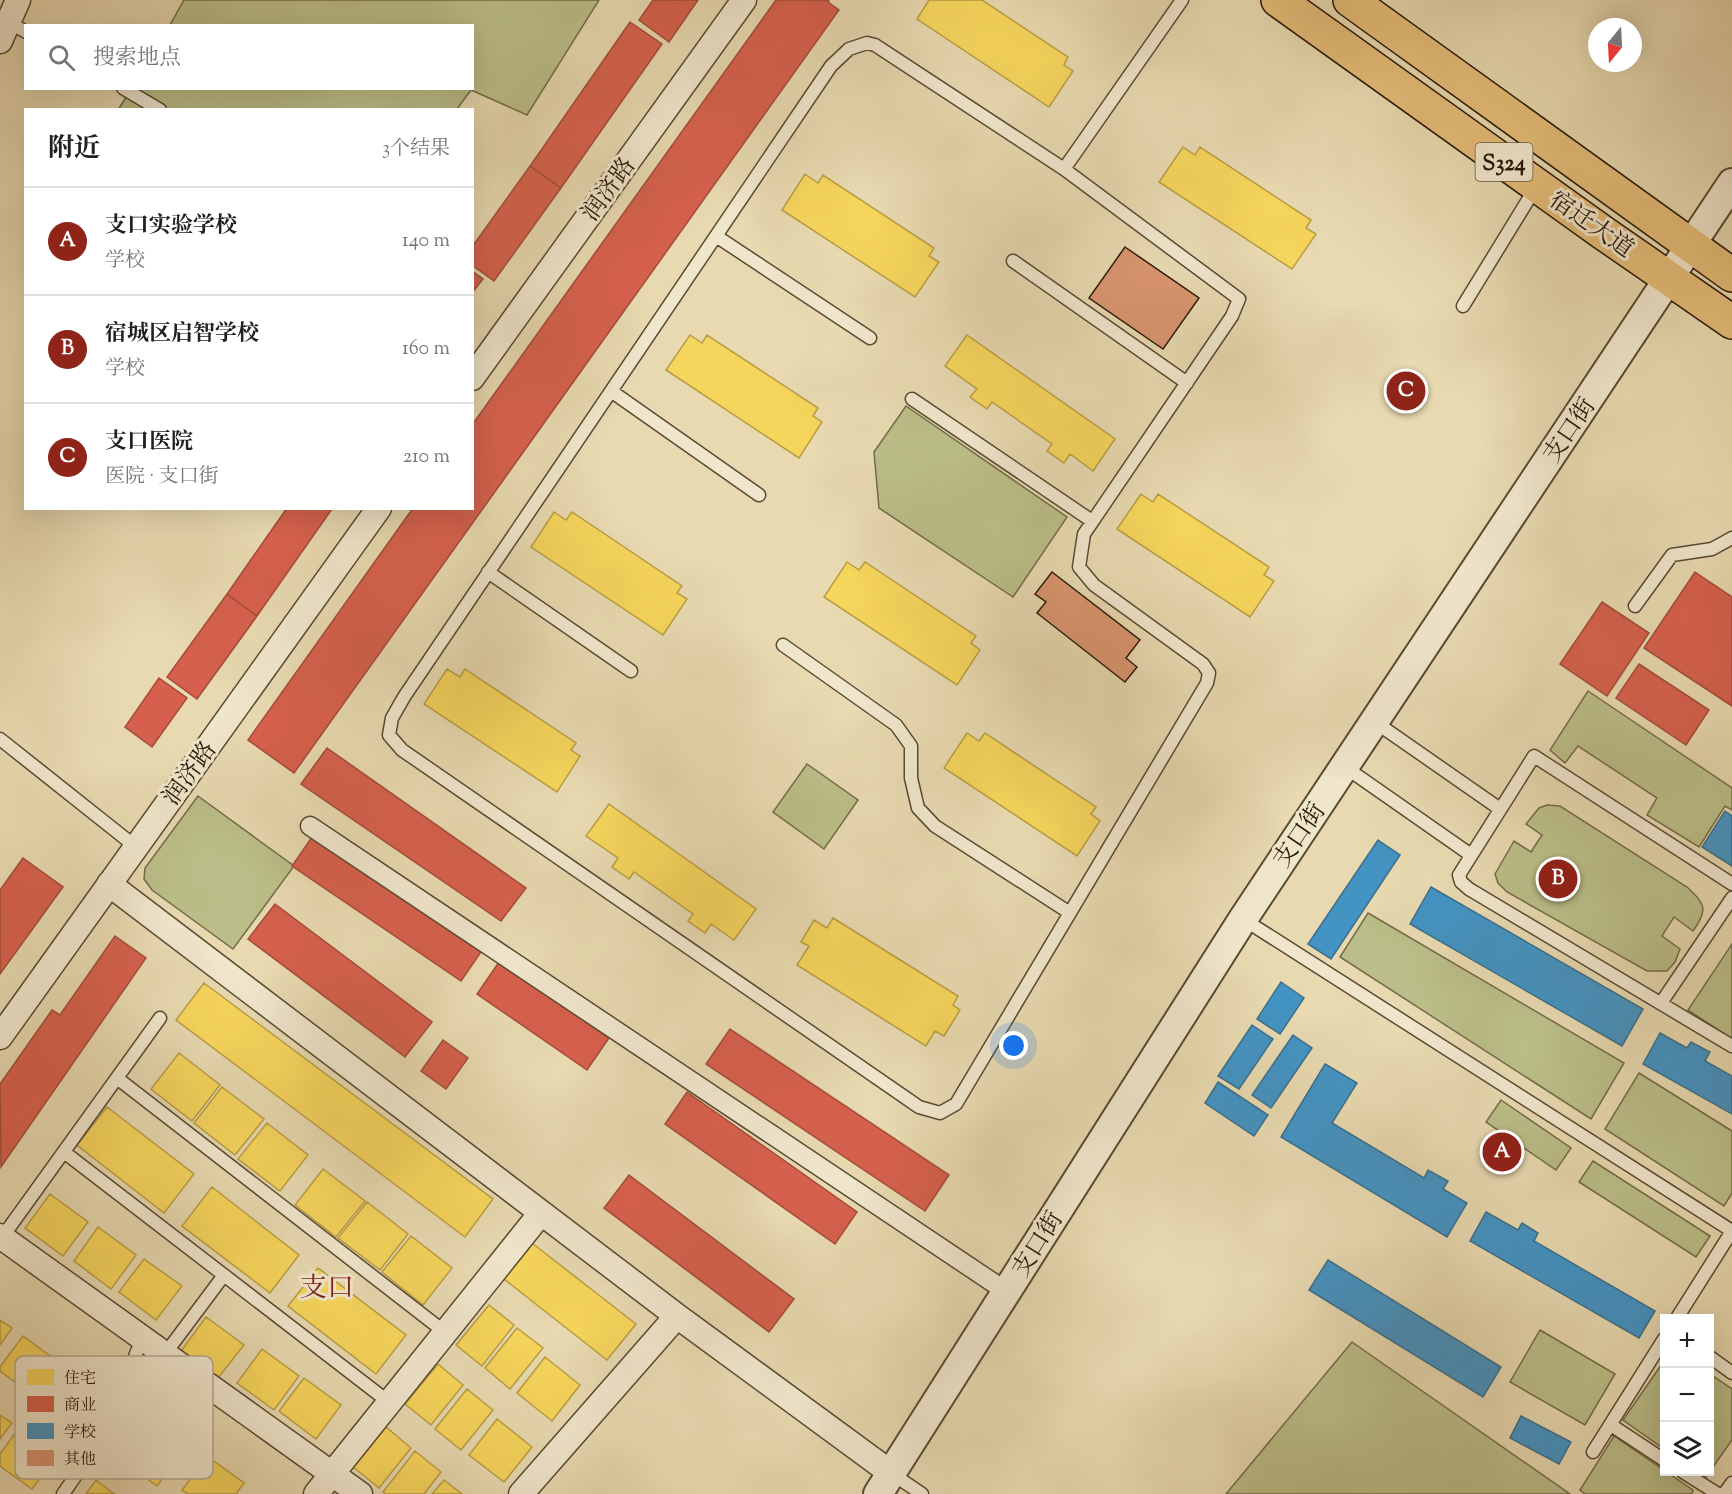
<!DOCTYPE html>
<html lang="zh">
<meta charset="utf-8">
<style>
body{margin:0;font-family:"Sorts Mill Goudy","Noto Serif SC",serif;background:#f2f2f2;color:#202124}
.controls{position:absolute;right:18px;bottom:18px;display:grid;overflow:hidden;border-radius:0px;box-shadow:0 6px 24px #0002}
.controls button{width:54px;height:54px;display:grid;place-items:center;padding:0;border:0;border-bottom:2px solid #e0e0e0;background:#fff;color:#202124;font:30px sans-serif}
.compass{position:absolute;left:1588px;top:18px;width:54px;height:54px;border-radius:50%;background:#fff;box-shadow:0 6px 24px #0002;rotate:198deg}
.you{position:absolute;left:1014px;top:1046px;width:21px;height:21px;margin:-15px;border:4px solid #fff;border-radius:50%;background:#1a73e8;box-shadow:0 0 0 9px #1a73e833}
.badge{display:grid;place-items:center;width:39px;height:39px;border-radius:50%;background:#8f2418;color:#fff;font-size:20px;font-weight:700}
.pin{position:absolute;translate:-50% -50%;border:3px solid #fff;box-shadow:0 2px 6px #0006}
.list{margin:0;padding:0;list-style:none}
h2{display:flex;justify-content:space-between;align-items:center;height:78px;margin:0;padding:0 24px;font-size:26px}
h2 small{font-size:20px;font-weight:400;color:#757577}
.list li{display:grid;grid-template-columns:39px 1fr auto;gap:18px;align-items:center;box-sizing:border-box;height:108px;padding:0 24px;border-top:2px solid #e0e0e0}
.list b{display:block;font-size:22px;white-space:nowrap}
.list p{margin:0;font-size:20px;white-space:nowrap;color:#757577}
.list em{font-size:20px;font-style:normal;color:#757577}
.icon{flex:none;width:33px;height:33px;fill:none;stroke:currentColor;stroke-width:2;stroke-linecap:round;stroke-linejoin:round}
.map{position:relative;flex:none;width:1732px;height:1494px;overflow:hidden}
.search{position:absolute;background:#fff;box-shadow:0 6px 24px #0002;left:24px;top:24px;width:450px;height:66px;display:flex;align-items:center;gap:15px;box-sizing:border-box;padding:0 21px;border-radius:0px;color:#757577;font-size:22px}
.panel{position:absolute;background:#fff;box-shadow:0 6px 24px #0002;left:24px;top:108px;width:450px;height:402px;border-radius:0px}
.map>svg:first-child{display:block}
</style>
<div class="map">
<svg width="1732" height="1494" viewBox="0 0 1732 1494">
<rect width="100%" height="100%" fill="#e8d9b0"/>
<filter id="stains"><feTurbulence type="fractalNoise" baseFrequency=".00333" numOctaves="4"/><feColorMatrix values="0 0 0 0 .2 0 0 0 0 .09 0 0 0 0 .02 0 0 0 .5 -.17"/></filter>
<radialGradient id="worn" r=".72"><stop offset=".6" stop-color="#630" stop-opacity="0"/><stop offset="1" stop-color="#630" stop-opacity=".3"/></radialGradient>
<path fill="#bbbe88" stroke="#726c48" stroke-width="1.5" d="M 184,0 L 599,0 L 527,115 L 471,90 L 457,109 L 118,110 L 131,89 L 472,88 L 472,26 L 170,25 Z
M 906,406 L 1067,517 L 1013,597 L 879,508 L 874,452 Z
M 1588,691 L 1732,788 L 1732,810 L 1725,806 L 1699,847 L 1647,815 L 1657,798 L 1578,746 L 1565,763 L 1550,750 Z
M 807,764 L 858,800 L 824,849 L 773,812 Z
M 198,796 L 294,866 L 233,949 L 152,890 L 144,879 L 145,868 Z
M 1547,805 L 1560,806 L 1687,887 C 1706,904 1708,910 1693,931 L 1674,917 L 1662,936 L 1680,949 L 1675,962 L 1667,971 L 1647,971 L 1507,892 L 1498,883 L 1495,874 L 1514,841 L 1531,852 L 1542,835 L 1526,824 L 1539,808 Z
M 1368,913 L 1624,1063 L 1591,1119 L 1340,957 Z
M 1732,944 L 1732,1039 L 1688,1010 Z
M 1639,1073 L 1732,1131 L 1732,1193 L 1724,1206 L 1605,1129 Z
M 1501,1100 L 1571,1148 L 1556,1170 L 1486,1122 Z
M 1593,1161 L 1710,1236 L 1696,1257 L 1579,1182 Z
M 1540,1330 L 1615,1374 L 1585,1425 L 1510,1382 Z
M 1352,1342 L 1570,1494 L 1226,1494 Z
M 1664,1361 L 1664,1449 L 1623,1420 Z
M 1710,1374 L 1732,1389 L 1732,1440 L 1706,1477 L 1698,1472 L 1710,1472 Z
M 1614,1436 L 1693,1490 L 1692,1494 L 1585,1494 L 1580,1490 Z"/>
<path fill="#f6d55c" stroke="#b89d43" stroke-width="1.5" d="M 929,0 L 982,0 L 1068,57 L 1064,65 L 1073,71 L 1049,107 L 917,19 Z
M 1183,147 L 1195,155 L 1200,147 L 1311,220 L 1306,228 L 1316,234 L 1292,269 L 1159,182 Z
M 805,174 L 818,183 L 823,175 L 934,248 L 929,256 L 939,262 L 915,297 L 782,210 Z
M 690,335 L 702,343 L 707,335 L 818,408 L 813,416 L 822,422 L 799,458 L 666,370 Z
M 967,335 L 1115,439 L 1093,471 L 1070,454 L 1064,463 L 1047,451 L 1052,444 L 992,402 L 987,409 L 970,397 L 977,389 L 945,366 Z
M 1141,494 L 1153,502 L 1158,494 L 1269,567 L 1264,575 L 1274,581 L 1250,617 L 1117,529 Z
M 554,512 L 566,520 L 572,512 L 682,586 L 677,593 L 687,599 L 663,635 L 531,547 Z
M 847,562 L 859,570 L 865,562 L 976,636 L 971,643 L 980,650 L 957,685 L 824,597 Z
M 447,669 L 460,677 L 465,669 L 576,743 L 571,750 L 580,756 L 557,792 L 424,704 Z
M 967,733 L 979,741 L 985,733 L 1096,807 L 1091,814 L 1100,821 L 1077,856 L 944,768 Z
M 609,804 L 756,909 L 734,940 L 711,924 L 705,933 L 688,921 L 693,914 L 634,872 L 629,879 L 612,867 L 618,858 L 586,836 Z
M 833,918 L 958,996 L 953,1005 L 960,1010 L 944,1036 L 935,1031 L 926,1046 L 797,965 L 809,946 L 801,942 L 814,920 L 827,928 Z
M 204,983 L 493,1199 L 465,1237 L 176,1020 Z
M 179,1053 L 220,1085 L 192,1121 L 151,1089 Z
M 222,1087 L 264,1119 L 235,1155 L 194,1123 Z
M 107,1107 L 194,1174 L 164,1213 L 77,1145 Z
M 267,1123 L 308,1155 L 280,1191 L 238,1159 Z
M 323,1169 L 365,1201 L 336,1237 L 295,1205 Z
M 212,1187 L 299,1255 L 270,1293 L 182,1226 Z
M 50,1194 L 88,1222 L 63,1256 L 25,1228 Z
M 367,1202 L 408,1234 L 380,1270 L 338,1238 Z
M 98,1227 L 136,1255 L 111,1289 L 74,1261 Z
M 411,1236 L 452,1268 L 423,1305 L 382,1272 Z
M 532,1243 L 636,1324 L 607,1360 L 504,1279 Z
M 144,1259 L 182,1286 L 156,1320 L 119,1292 Z
M 318,1268 L 406,1335 L 376,1374 L 288,1306 Z
M 489,1305 L 514,1325 L 482,1366 L 456,1345 Z
M 206,1317 L 244,1345 L 218,1378 L 181,1351 Z
M 0,1320 L 12,1328 L 0,1345 Z
M 517,1328 L 543,1348 L 510,1389 L 485,1368 Z
M 23,1336 L 61,1364 L 35,1397 L 0,1371 L 0,1367 Z
M 262,1349 L 299,1376 L 274,1410 L 237,1383 Z
M 545,1357 L 580,1385 L 552,1421 L 517,1393 Z
M 438,1364 L 463,1385 L 431,1425 L 405,1404 Z
M 304,1378 L 341,1405 L 316,1439 L 279,1411 Z
M 467,1389 L 493,1410 L 461,1450 L 435,1429 Z
M 0,1415 L 12,1423 L 0,1439 Z
M 497,1419 L 532,1447 L 504,1482 L 469,1455 Z
M 145,1425 L 182,1453 L 157,1486 L 120,1459 Z
M 386,1427 L 411,1448 L 379,1488 L 353,1467 Z
M 19,1428 L 57,1455 L 32,1489 L 0,1466 L 0,1454 Z
M 415,1451 L 441,1472 L 424,1494 L 386,1494 L 383,1492 Z
M 207,1456 L 244,1483 L 236,1494 L 188,1494 L 182,1490 Z
M 96,1480 L 114,1494 L 86,1494 Z
M 444,1480 L 462,1494 L 432,1494 Z"/>
<path fill="#d6604d" stroke="#a24b39" stroke-width="1.5" d="M 653,0 L 698,0 L 669,42 L 639,20 Z
M 776,0 L 829,0 L 828,2 L 839,10 L 294,773 L 248,740 L 413,508 L 472,508 L 472,425 Z
M 630,22 L 662,44 L 561,188 L 530,166 Z
M 530,166 L 561,188 L 494,281 L 472,265 L 472,247 Z
M 472,271 L 483,279 L 472,293 Z
M 287,508 L 332,509 L 257,616 L 227,594 Z
M 1695,572 L 1732,597 L 1732,706 L 1644,648 Z
M 227,594 L 257,616 L 197,699 L 167,677 Z
M 1602,602 L 1649,633 L 1607,696 L 1560,664 Z
M 1639,664 L 1709,710 L 1686,745 L 1616,698 Z
M 159,678 L 187,698 L 152,747 L 125,727 Z
M 327,748 L 526,888 L 501,921 L 301,784 Z
M 312,837 L 481,952 L 461,981 L 292,866 Z
M 23,858 L 63,887 L 0,974 L 0,890 Z
M 275,904 L 432,1022 L 405,1057 L 248,939 Z
M 115,936 L 146,958 L 1,1167 L 0,1084 L 52,1010 L 60,1015 Z
M 499,962 L 609,1038 L 587,1070 L 477,994 Z
M 730,1029 L 949,1175 L 925,1211 L 706,1064 Z
M 443,1040 L 468,1058 L 446,1089 L 421,1071 Z
M 687,1092 L 857,1212 L 835,1244 L 665,1124 Z
M 629,1175 L 794,1299 L 769,1332 L 604,1208 Z"/>
<path fill="#4393c3" stroke="#3b6f8b" stroke-width="1.5" d="M 1725,811 L 1732,816 L 1732,866 L 1702,847 Z
M 1378,840 L 1400,855 L 1331,959 L 1308,944 Z
M 1431,887 L 1643,1009 L 1622,1046 L 1410,924 Z
M 1281,982 L 1304,998 L 1280,1034 L 1257,1019 Z
M 1252,1025 L 1273,1039 L 1239,1089 L 1218,1076 Z
M 1660,1033 L 1687,1048 L 1691,1042 L 1710,1052 L 1705,1061 L 1732,1076 L 1732,1114 L 1643,1064 Z
M 1293,1035 L 1312,1048 L 1271,1108 L 1252,1095 Z
M 1325,1064 L 1357,1083 L 1332,1123 L 1424,1178 L 1428,1170 L 1448,1181 L 1443,1189 L 1467,1203 L 1447,1237 L 1281,1137 Z
M 1218,1082 L 1268,1115 L 1254,1136 L 1205,1103 Z
M 1486,1212 L 1518,1230 L 1522,1223 L 1538,1233 L 1534,1241 L 1655,1311 L 1639,1338 L 1470,1241 Z
M 1328,1260 L 1501,1367 L 1483,1397 L 1309,1290 Z
M 1521,1416 L 1571,1442 L 1559,1464 L 1510,1438 Z"/>
<path fill="#d9956f" stroke="#281a09" stroke-width="1.5" d="M 1125,247 L 1199,298 L 1163,349 L 1089,298 Z
M 1052,572 L 1140,640 L 1126,658 L 1137,667 L 1125,682 L 1037,613 L 1046,602 L 1035,594 Z"/>
<g fill="none" stroke-linecap="round" stroke-linejoin="round">
<g stroke="#584a33" stroke-width="15">
<path id="service" d="M 8,22 L 26,32
M 867,43 L 875,45 L 1064,169 L 1239,299 L 1232,316 L 1084,534 L 1079,567 L 1094,585 L 1203,664 L 1209,673 L 1207,683 L 956,1104 L 940,1113 L 919,1107 L 402,750 L 389,735 L 392,718 L 404,697 L 831,66 L 849,49 Z
M 123,88 L 160,110
M 1064,169 L 1182,0
M 716,236 L 870,338
M 1013,261 L 1187,383
M 1463,306 L 1536,187
M 611,391 L 759,495
M 912,399 L 1092,521
M 488,572 L 631,671
M 1635,606 L 1672,555 L 1712,549 L 1732,538
M 783,645 L 896,725 L 911,746 L 911,778 L 918,808 L 935,826 L 1070,913
M 1375,722 L 1500,809
M 0,739 L 136,847
M 1345,767 L 1471,855
M 1732,884 L 1534,756 L 1459,875 L 1461,882 L 1469,889 L 1732,1046
M 1243,919 L 1732,1231
M 1661,1003 L 1732,898
M 117,1078 L 446,1333
M 64,1152 L 390,1403
M 1,1239 L 160,1018
M 1677,1318 L 1732,1231
M 143,1338 C 139,1346 134,1356 133,1365 C 129,1389 147,1394 167,1388 C 175,1386 184,1378 191,1373
M 165,1354 L 224,1275
M 1710,1357 L 1732,1373
M 1611,1425 L 1664,1460
M 1593,1452 L 1664,1339
M 1683,1472 L 1718,1494
M 891,1473 L 922,1494
M 63,1494 L 137,1387
M 1724,1494 L 1732,1483"/>
</g>
<g stroke="#584a33" stroke-width="21">
<path id="pedestrian" d="M 310,826 L 1007,1292"/>
</g>
<g stroke="#584a33" stroke-width="27">
<path id="minor" d="M 0,41 L 18,0
M 472,378 L 744,0
M 109,884 L 677,1316 L 891,1473
M 0,1037 L 379,508
M 0,1236 L 360,1494
M 316,1494 L 541,1213
M 521,1494 L 677,1316"/>
</g>
<g stroke="#584a33" stroke-width="32">
<path id="tertiary" d="M 878,1494 L 1243,919 L 1732,183"/>
</g>
<g stroke="#281a09" stroke-width="36">
<path id="primary" d="M 1278,0 L 1602,232 L 1732,322
M 1350,0 L 1732,275"/>
</g>
<use href="#service" stroke="#f0e6cc" stroke-width="12"/>
<use href="#pedestrian" stroke="#f0e6cc" stroke-width="18"/>
<use href="#minor" stroke="#f0e6cc" stroke-width="24"/>
<use href="#tertiary" stroke="#f0e6cc" stroke-width="28"/>
<use href="#primary" stroke="#e4bc78" stroke-width="33"/>
</g>
<g text-anchor="middle" stroke-width="6" stroke-linejoin="round" paint-order="stroke">
<rect fill="#f0e6cc" stroke="#645744" stroke-width="1.5" x="1475.5" y="143" width="57" height="38" rx="4.5"/>
<g font-size="22" font-weight="bold" fill="#281a09">
<text x="1504" y="170">S324</text>
</g>
<g font-size="24" fill="#281a09" stroke="#f0e6cc">
<text transform="translate(608 189) rotate(-54)" y="8">润济路</text>
<text transform="translate(1592 224) rotate(35)" y="8">宿迁大道</text>
<text transform="translate(1569 430) rotate(-56)" y="8">支口街</text>
<text transform="translate(189 773) rotate(-54)" y="8">润济路</text>
<text transform="translate(1299 835) rotate(-56)" y="8">支口街</text>
<text transform="translate(1037 1244) rotate(-58)" y="8">支口街</text>
</g>
<g font-size="27" fill="#7a1f14" stroke="#f0e6cc">
<text x="327" y="1296">支口</text>
</g>
</g>
<rect x="15" y="1356" width="198" height="123" rx="9" fill="#f0e6cc" stroke="#b4a992" stroke-width="1.5"/>
<rect x="27" y="1369" width="27" height="16" fill="#f6d55c"/>
<rect x="27" y="1396" width="27" height="16" fill="#d6604d"/>
<rect x="27" y="1423" width="27" height="16" fill="#4393c3"/>
<rect x="27" y="1450" width="27" height="16" fill="#d9956f"/>
<g font-size="16" fill="#281a09">
<text x="64" y="1383">住宅</text>
<text x="64" y="1410">商业</text>
<text x="64" y="1437">学校</text>
<text x="64" y="1464">其他</text>
</g>
<rect width="100%" height="100%" filter="url(#stains)"/>
<rect width="100%" height="100%" fill="url(#worn)"/>
</svg>
<div class="controls">
<button>+</button>
<button>−</button>
<button><svg class="icon" aria-label="layers" viewBox="0 0 24 24"><path d="M12 4l9 5-9 5-9-5zM3 14l9 5 9-5"/></svg></button>
</div>
<svg class="compass" viewBox="-18 -18 36 36"><path d="M0-13l5 13h-10z" fill="#e53935"/><path d="M0 13l5-13h-10z" fill="#757577"/></svg>
<div class="you"></div>
<div class="pin badge" style="left:1502px;top:1152px">A</div>
<div class="pin badge" style="left:1558px;top:879px">B</div>
<div class="pin badge" style="left:1406px;top:391px">C</div>
<div class="search"><svg class="icon" aria-label="search" viewBox="0 0 24 24"><circle cx="10" cy="10" r="6"/><path d="M15 15l6 6"/></svg>搜索地点</div>
<section class="panel">
<h2>附近<small>3个结果</small></h2>
<ul class="list">
<li><span class="badge">A</span><div><b>支口实验学校</b><p>学校</p></div><em>140 m</em></li>
<li><span class="badge">B</span><div><b>宿城区启智学校</b><p>学校</p></div><em>160 m</em></li>
<li><span class="badge">C</span><div><b>支口医院</b><p>医院 · 支口街</p></div><em>210 m</em></li>
</ul>
</section>
</div>
